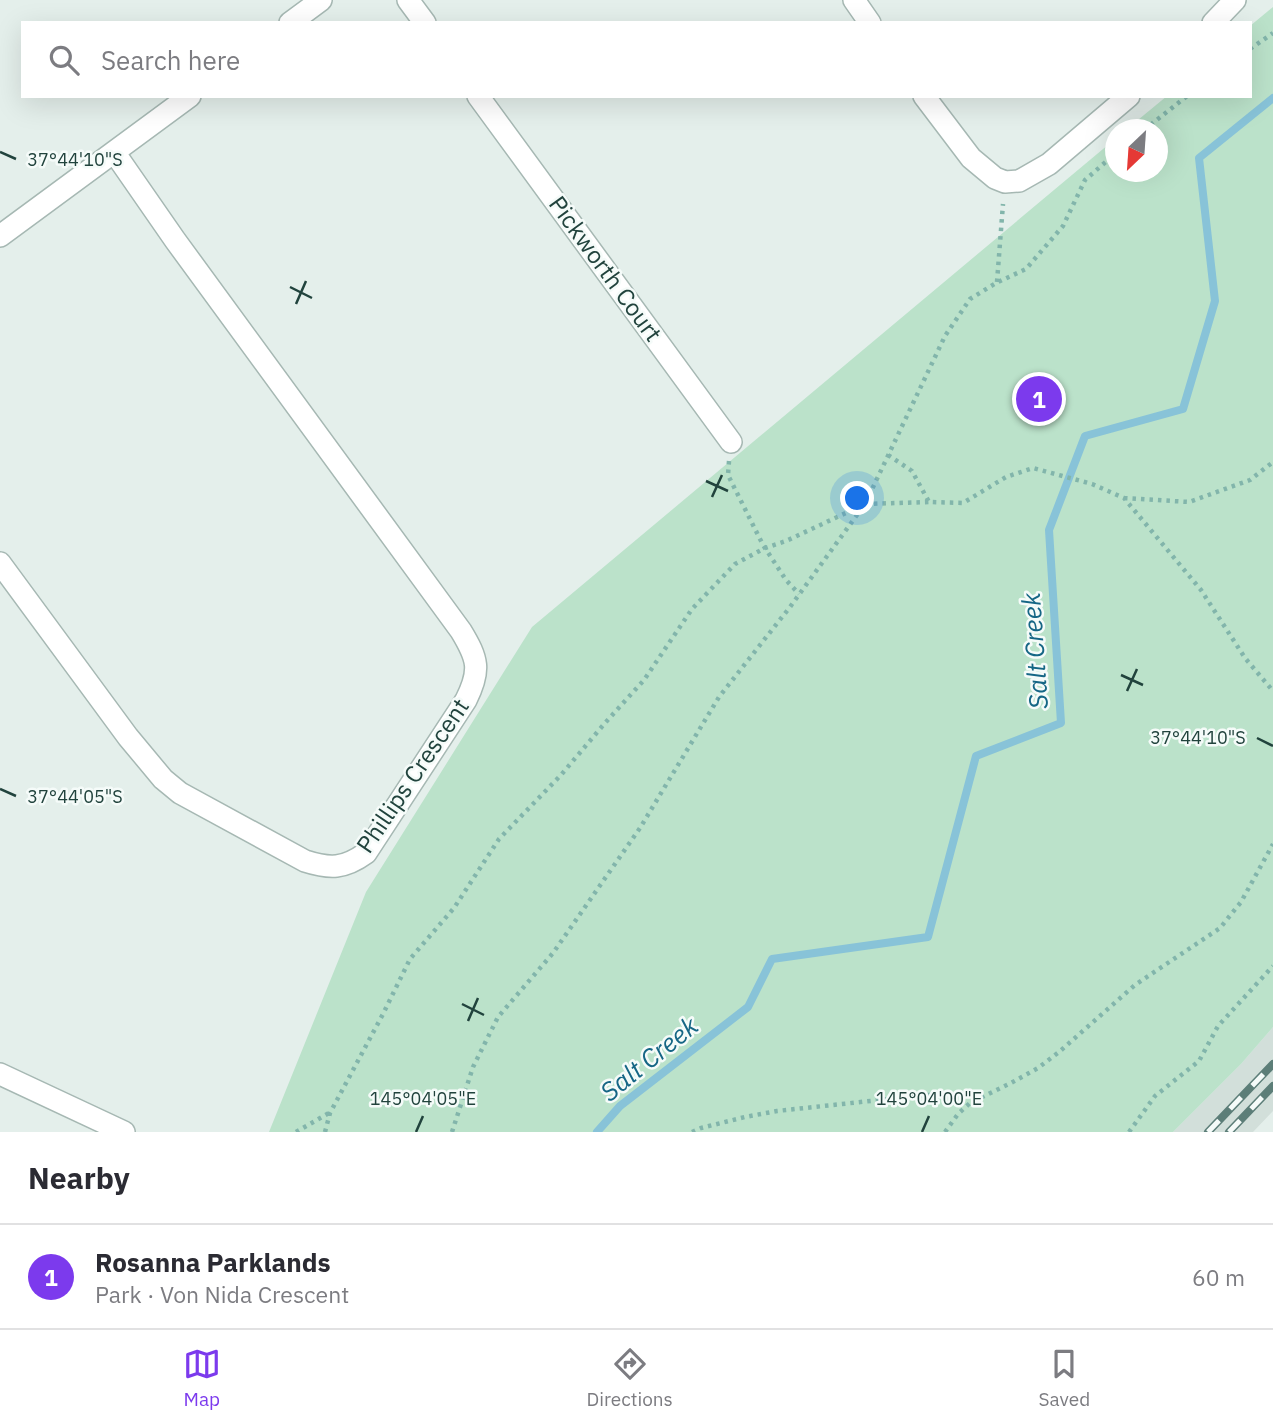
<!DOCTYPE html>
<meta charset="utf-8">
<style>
body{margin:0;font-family:"IBM Plex Sans",sans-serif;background:#f2f2f3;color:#2b2b33}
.compass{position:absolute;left:1105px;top:119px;width:63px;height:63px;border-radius:50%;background:#fff;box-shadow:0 7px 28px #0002;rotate:205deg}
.you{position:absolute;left:858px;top:499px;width:24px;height:24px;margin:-18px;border:5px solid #fff;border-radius:50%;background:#1a73e8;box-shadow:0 0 0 10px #1a73e833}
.badge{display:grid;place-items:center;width:46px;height:46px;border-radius:50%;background:#7c3aed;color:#fff;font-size:23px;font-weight:700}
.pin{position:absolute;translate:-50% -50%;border:4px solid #fff;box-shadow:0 2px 7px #0006}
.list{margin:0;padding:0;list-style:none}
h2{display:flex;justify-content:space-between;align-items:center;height:91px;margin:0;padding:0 28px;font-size:30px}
h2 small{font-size:23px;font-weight:400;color:#7c7c81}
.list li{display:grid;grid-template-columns:46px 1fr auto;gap:21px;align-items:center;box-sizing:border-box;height:105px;padding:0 28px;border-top:2px solid #e1e1e2}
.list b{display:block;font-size:26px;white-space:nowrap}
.list p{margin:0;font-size:23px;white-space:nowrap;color:#7c7c81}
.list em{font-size:23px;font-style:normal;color:#7c7c81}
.icon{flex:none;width:38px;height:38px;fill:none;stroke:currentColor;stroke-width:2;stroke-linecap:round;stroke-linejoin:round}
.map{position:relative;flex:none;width:1273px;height:1132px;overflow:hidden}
.search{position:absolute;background:#fff;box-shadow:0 7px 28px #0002;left:21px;right:21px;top:21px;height:77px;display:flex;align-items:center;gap:18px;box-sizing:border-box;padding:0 24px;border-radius:0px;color:#7c7c81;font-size:26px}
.sheet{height:196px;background:#fff}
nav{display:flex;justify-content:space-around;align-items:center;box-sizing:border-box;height:98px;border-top:2px solid #e1e1e2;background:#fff;font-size:19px;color:#7c7c81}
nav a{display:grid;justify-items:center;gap:4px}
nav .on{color:#7c3aed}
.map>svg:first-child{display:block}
</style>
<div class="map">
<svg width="1273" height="1132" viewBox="0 0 1273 1132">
<rect width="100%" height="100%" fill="#e4efeb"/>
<path fill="#d2dfda" d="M 1273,1027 L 1273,1111 L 1253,1132 L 1173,1132 L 1241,1064 Z"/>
<path fill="#bbe2ca" d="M 1273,7 L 1273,1027 L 1241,1064 L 1173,1132 L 269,1132 L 366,892 L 532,627 L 1115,139 L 1116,172 L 1158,172 L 1158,130 L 1127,129 L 1167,96 L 1250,96 L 1250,26 Z"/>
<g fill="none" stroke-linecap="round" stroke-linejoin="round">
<path stroke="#88c3d8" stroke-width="8" d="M 597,1132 L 620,1106 L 748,1007 L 772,959 L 928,937 L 976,756 L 1061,723 L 1049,530 L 1085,436 L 1183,409 L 1215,301 L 1199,158 L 1273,98"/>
<g stroke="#a6b8b3" stroke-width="24">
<path id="minor" d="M 408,0 L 425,23
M 854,0 L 870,23
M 290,23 L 321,0
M 1213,23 L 1235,0
M 478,96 L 731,442
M 924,96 L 971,158 L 995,178 L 1005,182 L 1019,181 L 1049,164 L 1129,96
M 0,236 L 190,96
M 0,563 L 128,737 L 163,779 L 180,793 L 305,861 C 330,869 344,869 366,853 L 466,700 C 481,670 478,659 461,631 L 175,240 L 114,152
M 0,1074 L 124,1132"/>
</g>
<path stroke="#82b5ab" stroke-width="4.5" stroke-dasharray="3.5 5" stroke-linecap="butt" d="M 1250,49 L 1273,33
M 1144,130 L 1187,96
M 997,282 L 1003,204
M 888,455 L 912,471 L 929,502 L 963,503 L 1006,477 L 1033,468 L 1092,484 L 1124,498 L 1201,590 L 1245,658 L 1273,691
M 729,461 L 728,475 L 763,545 L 786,580 L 799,594
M 1124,498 L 1189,502 L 1250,480 L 1273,462
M 296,1132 L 329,1113
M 325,1132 L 330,1113 L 383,1014 L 410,959 L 454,908 L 499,839 L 561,775 L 605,723 L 644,680 L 692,609 L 735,564 L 765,548 L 786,541 L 865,504 L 929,502
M 452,1132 L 473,1067 L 498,1017 L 553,953 L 640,828 L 719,697 L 790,607 L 865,504 L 945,336 L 970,299 L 996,283 L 1026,269 L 1063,226 L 1085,180 L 1116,153
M 692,1132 L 701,1128 L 745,1117 L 777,1111 L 926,1095 L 985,1094
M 945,1132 L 958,1114 L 970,1103 L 1011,1083 L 1038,1068 L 1059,1052 L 1135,985 L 1220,928 L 1241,902 L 1273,844
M 1129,1132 L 1155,1096 L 1199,1061 L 1218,1026 L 1273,966"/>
<use href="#minor" stroke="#fff" stroke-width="21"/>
<g stroke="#5c7e78" stroke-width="8">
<path id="rail" d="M 1208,1132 L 1273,1064
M 1229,1132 L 1273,1086"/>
</g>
<use href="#rail" stroke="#f5fbf9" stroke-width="5" stroke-dasharray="16" stroke-linecap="butt"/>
</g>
<path fill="none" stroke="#21433d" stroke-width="2.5" d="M 0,152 L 16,159M 290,287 L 312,298M 296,304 L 306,281M 706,481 L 728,491M 712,497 L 722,475M 1121,675 L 1143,685M 1127,691 L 1137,669M 1257,738 L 1273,746M 0,789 L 16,796M 462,1004 L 484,1015M 468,1021 L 478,998M 416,1132 L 423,1116M 922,1132 L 929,1116"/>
<g text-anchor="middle" stroke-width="5" stroke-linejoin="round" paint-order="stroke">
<g font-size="24" fill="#21433d" stroke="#f5fbf9">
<text transform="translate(605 269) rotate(54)" y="8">Pickworth Court</text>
<text transform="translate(413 776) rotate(-56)" y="8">Phillips Crescent</text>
</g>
<g font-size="26" font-style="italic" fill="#156685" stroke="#f5fbf9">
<text transform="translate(1035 651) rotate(-94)" y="9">Salt Creek</text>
<text transform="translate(649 1059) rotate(-39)" y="9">Salt Creek</text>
</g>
</g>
<g font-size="18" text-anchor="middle" fill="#21433d" stroke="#f5fbf9" stroke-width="5" stroke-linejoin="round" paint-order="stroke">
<text x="75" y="166">37°44'10"S</text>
<text x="1198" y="744">37°44'10"S</text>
<text x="75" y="803">37°44'05"S</text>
<text x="423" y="1105">145°04'05"E</text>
<text x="929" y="1105">145°04'00"E</text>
</g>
</svg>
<svg class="compass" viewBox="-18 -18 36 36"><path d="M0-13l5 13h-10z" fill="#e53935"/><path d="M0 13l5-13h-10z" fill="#7c7c81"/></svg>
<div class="you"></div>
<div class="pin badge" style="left:1039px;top:399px">1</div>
<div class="search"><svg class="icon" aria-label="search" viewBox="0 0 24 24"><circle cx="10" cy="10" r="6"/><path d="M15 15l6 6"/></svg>Search here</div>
</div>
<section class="sheet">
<h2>Nearby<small></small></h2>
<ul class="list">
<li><span class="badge">1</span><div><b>Rosanna Parklands</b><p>Park · Von Nida Crescent</p></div><em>60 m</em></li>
</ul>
</section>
<nav>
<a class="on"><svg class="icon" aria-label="map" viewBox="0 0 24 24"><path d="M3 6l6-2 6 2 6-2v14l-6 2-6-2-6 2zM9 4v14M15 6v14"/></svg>Map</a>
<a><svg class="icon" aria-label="directions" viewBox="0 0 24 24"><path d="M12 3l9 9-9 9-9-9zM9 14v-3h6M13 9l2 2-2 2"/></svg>Directions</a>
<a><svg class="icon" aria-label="saved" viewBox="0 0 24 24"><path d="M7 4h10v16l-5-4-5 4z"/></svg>Saved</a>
</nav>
